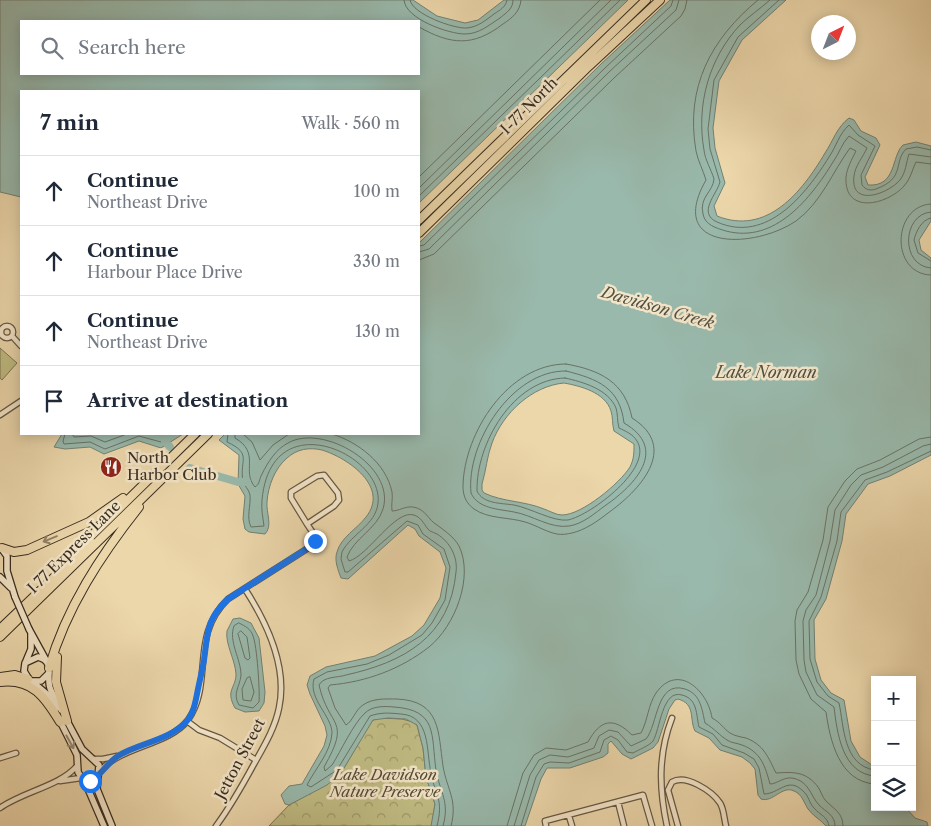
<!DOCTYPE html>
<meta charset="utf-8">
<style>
body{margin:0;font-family:"Libre Caslon Text",serif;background:#f6f6f7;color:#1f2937}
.controls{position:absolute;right:15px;bottom:15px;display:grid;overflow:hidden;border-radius:0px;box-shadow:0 2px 12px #0003}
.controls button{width:45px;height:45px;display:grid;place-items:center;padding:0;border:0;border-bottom:1px solid #e0e1e3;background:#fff;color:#1f2937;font:25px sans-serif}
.compass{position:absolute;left:811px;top:15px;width:45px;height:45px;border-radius:50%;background:#fff;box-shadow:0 2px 12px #0003;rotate:42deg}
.stop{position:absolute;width:15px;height:15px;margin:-11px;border:4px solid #1a73e8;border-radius:50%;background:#fff}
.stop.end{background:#1a73e8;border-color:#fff;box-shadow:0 1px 5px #0008}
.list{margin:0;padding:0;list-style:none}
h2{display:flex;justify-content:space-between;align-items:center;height:65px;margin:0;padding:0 20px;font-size:21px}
h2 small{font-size:16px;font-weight:400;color:#747a83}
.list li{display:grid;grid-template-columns:32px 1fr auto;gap:15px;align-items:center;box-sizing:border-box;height:70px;padding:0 20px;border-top:1px solid #e0e1e3}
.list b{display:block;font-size:19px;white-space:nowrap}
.list p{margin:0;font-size:16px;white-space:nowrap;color:#747a83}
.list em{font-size:16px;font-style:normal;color:#747a83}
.icon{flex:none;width:28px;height:28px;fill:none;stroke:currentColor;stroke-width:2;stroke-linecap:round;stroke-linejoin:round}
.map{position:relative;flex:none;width:931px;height:826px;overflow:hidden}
.search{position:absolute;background:#fff;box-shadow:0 2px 12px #0003;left:20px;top:20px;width:400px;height:55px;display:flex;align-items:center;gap:12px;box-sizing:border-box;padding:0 18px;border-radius:0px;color:#747a83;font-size:19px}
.panel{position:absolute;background:#fff;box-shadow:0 2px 12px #0003;left:20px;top:90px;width:400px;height:345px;border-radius:0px}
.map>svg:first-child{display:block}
</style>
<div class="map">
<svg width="931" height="826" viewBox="0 0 931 826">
<defs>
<pattern id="park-crowns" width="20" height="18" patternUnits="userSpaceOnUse" patternTransform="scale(1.25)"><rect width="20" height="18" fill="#c0bc83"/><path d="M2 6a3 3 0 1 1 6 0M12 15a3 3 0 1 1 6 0" fill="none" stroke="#9d996b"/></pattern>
</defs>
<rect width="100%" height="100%" fill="#ecd7ab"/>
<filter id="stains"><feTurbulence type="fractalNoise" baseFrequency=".004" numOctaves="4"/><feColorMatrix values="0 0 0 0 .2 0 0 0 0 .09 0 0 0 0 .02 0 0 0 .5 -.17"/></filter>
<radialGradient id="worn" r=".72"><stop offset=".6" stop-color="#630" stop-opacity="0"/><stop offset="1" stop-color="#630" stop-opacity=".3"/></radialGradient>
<path fill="#c0bc83" stroke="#7c7452" d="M 0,348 L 17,363 L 2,380 L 0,378 Z"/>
<path fill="url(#park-crowns)" stroke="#7c7452" d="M 380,718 L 402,719 L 413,722 L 417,725 L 423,748 L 426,777 L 435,804 L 432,826 L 269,826 L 289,805 L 334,779 L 341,773 L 368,727 L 373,720 Z"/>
<path fill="#99b9ac" stroke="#728174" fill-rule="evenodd" d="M 0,0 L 413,0 L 437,16 L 465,23 L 478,20 L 504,0 L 628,0 L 419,203 L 419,91 L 21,91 L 21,197 L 0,192 ZM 419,21 L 419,74 L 21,74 L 21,21 Z
M 670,0 L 786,0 L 742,40 L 719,81 L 713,128 L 715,148 L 725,183 L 714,206 L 717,216 C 767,236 802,192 825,153 C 833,141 837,127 849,118 L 854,120 L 861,131 L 876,138 L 880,145 L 865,177 L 868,185 C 897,187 891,156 903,145 L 916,142 L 931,146 L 931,221 L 919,240 L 921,250 L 931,258 L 931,455 L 890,476 L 868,484 L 846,514 L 842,541 L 826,599 L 814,620 L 815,659 L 821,680 L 831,693 L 844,700 L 851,741 L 860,757 L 875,767 L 875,807 L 905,807 L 915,818 L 927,822 L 928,826 L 826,826 C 821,820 813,816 808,809 C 804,803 802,794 794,791 C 782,785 773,803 761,799 L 758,795 L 755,769 L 750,763 L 742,757 L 720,750 L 709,738 L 695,731 C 689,719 696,704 678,699 L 675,700 L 669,709 L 658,742 L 653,748 L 631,759 L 622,754 L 611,741 L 608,744 L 608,753 L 603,757 L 570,768 L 547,768 L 541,779 L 525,826 L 431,826 L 435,804 L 426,777 L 423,748 L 417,725 L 406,719 L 388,718 L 373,720 L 341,773 L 327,785 L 289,805 L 285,804 L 281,795 L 289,786 L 302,784 L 324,746 L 327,735 L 325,726 L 310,694 L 307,685 L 310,676 L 326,667 L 375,656 L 412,636 L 424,625 L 440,598 L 446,568 L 440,552 L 419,536 L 415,529 L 408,525 L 348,579 L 341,578 C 338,570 334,560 337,552 C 341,537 357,529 366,517 C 390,487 348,458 322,450 C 309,447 297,449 287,458 C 275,468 268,486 267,502 C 266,513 273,526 265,534 L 249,532 L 245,529 L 243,519 L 245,496 L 238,484 L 239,455 L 219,440 L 225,434 L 419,434 L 419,243 L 601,64 ZM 564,383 C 580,386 605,392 611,411 C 613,417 612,424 614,431 L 634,444 C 634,453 634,459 630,467 C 620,483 582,515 562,515 C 556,515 550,511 544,509 C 525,501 503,502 484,493 L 482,490 L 482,484 C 486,471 487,456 492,443 C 503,413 532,386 564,383 Z
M 62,434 L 183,434 L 161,448 L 139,441 L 104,454 L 90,447 L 65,449 L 54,447 Z
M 240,618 L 251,623 L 259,638 L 265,692 L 264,703 L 259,711 L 245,712 L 235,708 C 225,690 236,688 236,674 C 235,659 225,644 227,631 L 233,619 Z"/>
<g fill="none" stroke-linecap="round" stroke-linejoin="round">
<path stroke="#687366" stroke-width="1" d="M 404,0 C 405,19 449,34 465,34 C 479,34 489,25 500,18 C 507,12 513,9 513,0
M 410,0 C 412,14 454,29 467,28 C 478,27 486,20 494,14 C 500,10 506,7 507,0
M 758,0 C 711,39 685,87 696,151 C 698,161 703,170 706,180 C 665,252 755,249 796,221 C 821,203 833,171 850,148 L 856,151 C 852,159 847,168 846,177 C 844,215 887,205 904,186 C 911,178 912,170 916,162 L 931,164
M 770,0 C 760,9 749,16 740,25 C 709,58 696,105 704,150 C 705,160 711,169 714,179 C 713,192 699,197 703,214 C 705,225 716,228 726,231 C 775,244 811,198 833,162 C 839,154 842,143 849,136 L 867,148 C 863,157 855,166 854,176 C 850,208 888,194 900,180 C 906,172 906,163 909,154 L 931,157
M 779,0 L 738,37 L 714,80 L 708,129 L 710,149 L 720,182 C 717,194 697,213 717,222 C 767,244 806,194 829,157 C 836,147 839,134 849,125 L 858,135 L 875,146 L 861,175 L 862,185 C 866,190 870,191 876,189 C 906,178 893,162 906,149 L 917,147 L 931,150
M 419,27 C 451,45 473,47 503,24 C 512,18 520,12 521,0
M 419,177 L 600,0
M 419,188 L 611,0
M 419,196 L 620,0
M 931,204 C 892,206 890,274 931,275
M 931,212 C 902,214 900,266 931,268
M 931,218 C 921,220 916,232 914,240 L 918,253 L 931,261
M 419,246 L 424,245 L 605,68 L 671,6 L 673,0
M 419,252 L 429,249 L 609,72 L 676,10 L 679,0
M 419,260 L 434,254 L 614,78 L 681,16 L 685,9 L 687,0
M 566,364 C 600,370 625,382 632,418 C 680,448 639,491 608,513 C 598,521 585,530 572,533 C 567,534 562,535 557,534 C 546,532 536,525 525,522 C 509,517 488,519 474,509 C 466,503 463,496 463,486 C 464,433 508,364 566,364 Z
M 566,371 C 598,379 620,388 624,423 C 669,449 635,485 606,505 C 595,513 583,524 569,526 C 551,529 532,515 514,512 C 499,509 478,509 471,493 C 466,443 512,370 566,371 Z
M 565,378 C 583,382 608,389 616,408 C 618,414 617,421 619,428 C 625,431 633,434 637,441 C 654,468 591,515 568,520 C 554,522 530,508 514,505 C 501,503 483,504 477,491 C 476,444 513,379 565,378 Z
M 65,434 L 63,441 L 64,444 L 90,442 L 105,449 L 139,436 L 161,442 L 174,434
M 72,434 L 74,437 L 91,436 L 105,442 L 127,434
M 228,434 L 227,442 C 253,454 239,460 243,481 C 244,486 249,489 250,495 C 251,506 246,517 251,527 L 264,526 C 263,518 261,509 262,500 C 271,402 384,454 378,503 C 376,525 351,534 342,552 L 341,559 L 345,572 L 348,572 L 407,521 L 418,525 L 423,534 L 444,549 L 450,567 L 445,600 L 432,623 L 422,635 L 389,655 L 367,664 L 327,672 L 314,679 C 308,699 332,716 332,733 C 331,752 315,769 307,785 L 311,787 L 337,770 L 370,716 C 381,712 390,713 401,714 C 431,716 426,751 431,773 C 435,796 444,799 437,826
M 235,434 L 235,438 C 261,453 241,471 255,487 C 260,484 259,479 262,474 C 268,462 276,449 288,443 C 323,423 396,466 383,509 C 377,529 354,538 347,557 L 349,561 C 368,556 395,509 414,515 C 423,518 424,526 430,531 C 432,532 435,533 437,534 C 450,542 458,557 456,572 C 450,637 404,662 346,675 C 337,678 324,676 319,685 C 329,729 352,718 324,767 L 325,771 L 332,765 C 341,751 353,724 365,713 C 372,706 384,706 394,707 C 438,710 431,735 436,770 C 440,793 450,801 443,826
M 243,434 L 252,442 L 260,460 L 273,445 L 289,434
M 332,434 C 358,442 386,463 392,492 C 393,498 391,505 392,511 C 399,511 405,506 413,507 C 426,509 428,520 437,525 C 445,531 454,537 459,546 C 474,577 455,626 429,647 C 401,669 366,682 330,685 L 328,688 L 335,708 L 346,725 C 353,721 355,710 363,705 C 373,698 385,699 397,699 C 441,701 438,732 443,766 C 447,790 458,800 451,826
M 239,623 C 245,626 251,629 253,636 C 257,645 260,692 259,702 L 253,708 L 239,705 C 232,693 240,687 241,675 C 241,659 228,641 234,626 Z
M 241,631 L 247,637 L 250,658 L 248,660 L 245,658 L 238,634 Z
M 250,677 L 254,692 L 251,701 L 243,700 L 242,689 L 247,678 Z
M 875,770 C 843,766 844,726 839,703 L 828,696 L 817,682 L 810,659 L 809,621 L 821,597 L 837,541 L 841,512 L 865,480 L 887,472 L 931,451
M 875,776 C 842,774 837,732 834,707 L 817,695 L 806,672 L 804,660 L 803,621 L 806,610 L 816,595 L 830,541 L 835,510 L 851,485 L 861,475 L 883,467 L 923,446 L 931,444
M 875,784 C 839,782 830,740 826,712 L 811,699 L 799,674 L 796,660 L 795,621 L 797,610 L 808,592 L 823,540 L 828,507 L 845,481 L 857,469 L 880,460 L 919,439 L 931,437
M 507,826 L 523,773 L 534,755 L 546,748 L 566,750 L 588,742 C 600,720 613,716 632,735 L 641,733 C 648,720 648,705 656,693 C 678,662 708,691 712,718 C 720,722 724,729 730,733 C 735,736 741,737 746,738 C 764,745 768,757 776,773 C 793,772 806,771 818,787 C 821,791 822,797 826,801 C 834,809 843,813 843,826
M 514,826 L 530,775 L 539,760 L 550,755 L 568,757 L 594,748 L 599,736 L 609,730 L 618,732 L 631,746 L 646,739 C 658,725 656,680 685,689 C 701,694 702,710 705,723 C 715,729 719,735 727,740 C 731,743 737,743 742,745 C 761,752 765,766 770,784 C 777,784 783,777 792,778 C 809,781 810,795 819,805 C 826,812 835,815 835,826
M 521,826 L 536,777 L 544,764 L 550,762 L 569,763 L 600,752 L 604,740 L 611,736 L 618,740 L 627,752 L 633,753 C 638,750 649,746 653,741 C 660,730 662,689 682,695 C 698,699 696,715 699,727 L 713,734 L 722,745 L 744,753 L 754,759 L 759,768 L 764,794 C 779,794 788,776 803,791 C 809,796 809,803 814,808 C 820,815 828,817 829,826"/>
<path stroke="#99b9ac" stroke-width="8" d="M 170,447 L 165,441 L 170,434
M 190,468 L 238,482 L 247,482"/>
<g stroke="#655844" stroke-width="7">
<path id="minor" d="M1 332a6 6 0 1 1 12 0a6 6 0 1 1-12 0Z
M 12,336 L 21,346
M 0,415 L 21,401
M 324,475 L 338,493 L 339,500 L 334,506 L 307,524 L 291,498 L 291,492 L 317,476 Z
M 187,721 L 199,730 L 220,738 L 256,760
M 0,758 L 16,753
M 94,759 L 103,759 L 117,756
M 99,772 C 122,745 168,746 188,720 C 214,683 189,636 228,599 L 313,545 L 315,536 L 307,524
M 60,781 L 81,778
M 618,802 L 624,826
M 0,808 C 22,792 60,786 77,766
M 569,816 L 572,826
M 216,826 C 231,806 242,786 254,764 C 264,746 275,728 279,708 C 288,666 267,623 245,589
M 546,826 L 545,821 L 643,795 L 652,826
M 667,826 C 659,789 658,754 672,718
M 678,826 L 668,790 L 672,782 C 686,774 712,791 720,803 C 724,809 724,819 726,826"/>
</g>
<g stroke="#382d21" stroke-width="8">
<path id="secondary" d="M 1,548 L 7,556 L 7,571 L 15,597
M 0,577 L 11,588
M 29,629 L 46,660
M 26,661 L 31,649 L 31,634
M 49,673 L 41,681 L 30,681 L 24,671 L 25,663 L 38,657 C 55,661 46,675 50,688 C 53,696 58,703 61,710
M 34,683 L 47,694 L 55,710
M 59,719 L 77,755 L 78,772 L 88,789 L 104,826
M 66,719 L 82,749 L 99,765 L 97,789 L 112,826"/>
</g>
<g stroke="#382d21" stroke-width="10">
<path id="motorway" d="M 419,220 L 646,0
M 419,233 L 589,66 L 660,0
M 84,543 L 195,434
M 2,548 L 14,552 L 27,550 L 89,522 L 123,498
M 0,629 L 91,542
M 0,637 L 208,434
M 57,657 L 56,682 L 67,721
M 49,668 C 66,608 101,555 139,507
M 0,677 L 15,675 L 28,679
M 0,682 C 32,678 45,697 60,722"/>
</g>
<use href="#minor" stroke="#f3e5c8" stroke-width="4.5"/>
<use href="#secondary" stroke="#f3e5c8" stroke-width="5.5"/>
<use href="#motorway" stroke="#ecd7ab" stroke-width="8"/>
<g stroke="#382d21" stroke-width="8" stroke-linecap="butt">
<path id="secondary-bridge" d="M 15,597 L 29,629"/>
</g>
<use href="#secondary-bridge" stroke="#f3e5c8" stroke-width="5.5"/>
</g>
<defs><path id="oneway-shaft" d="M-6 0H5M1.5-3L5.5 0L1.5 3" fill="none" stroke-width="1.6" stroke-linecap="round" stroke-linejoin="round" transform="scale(1.25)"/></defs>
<use stroke="#928266" href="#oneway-shaft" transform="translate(50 539) rotate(158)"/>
<use stroke="#968974" href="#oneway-shaft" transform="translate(70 742) rotate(61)"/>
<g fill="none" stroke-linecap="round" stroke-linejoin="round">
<path stroke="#1a73e8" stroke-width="6" d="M 90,781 C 100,777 107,763 118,756 C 139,743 168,741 186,722 C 193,715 195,704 197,694 C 199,683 202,672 204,660 C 208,632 206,620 228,599 L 308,548 L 315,541"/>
</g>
<defs>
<g id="restaurant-disc" transform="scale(1.125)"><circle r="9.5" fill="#8f2418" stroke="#f3e5c8"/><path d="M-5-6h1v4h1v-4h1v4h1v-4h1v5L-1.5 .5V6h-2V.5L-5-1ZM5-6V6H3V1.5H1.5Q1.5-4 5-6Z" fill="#fff"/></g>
</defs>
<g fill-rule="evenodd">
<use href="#restaurant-disc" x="111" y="467"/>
</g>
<g text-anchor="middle" stroke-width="5" stroke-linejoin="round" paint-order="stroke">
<g font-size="15" fill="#382d21" stroke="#f3e5c8">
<text transform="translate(529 106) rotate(-45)" y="5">I-77 North</text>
<text transform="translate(74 547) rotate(-45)" y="5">I 77 Express Lane</text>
<text transform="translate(240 759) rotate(-62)" y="5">Jetton Street</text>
</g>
<g font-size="15" fill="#382d21" stroke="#f3e5c8" text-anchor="start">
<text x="127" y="463">North<tspan x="127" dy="17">Harbor Club</tspan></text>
</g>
<g font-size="15" font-style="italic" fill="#534a35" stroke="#f3e5c8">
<text x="385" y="780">Lake Davidson<tspan x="385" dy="17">Nature Preserve</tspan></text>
</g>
<g font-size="16" font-style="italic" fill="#505044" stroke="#f3e5c8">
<text transform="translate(658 307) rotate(16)" y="6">Davidson Creek</text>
<text x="766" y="378">Lake Norman</text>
</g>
</g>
<rect width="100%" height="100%" filter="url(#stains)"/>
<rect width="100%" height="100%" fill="url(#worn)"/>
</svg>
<div class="controls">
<button>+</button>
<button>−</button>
<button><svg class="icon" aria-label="layers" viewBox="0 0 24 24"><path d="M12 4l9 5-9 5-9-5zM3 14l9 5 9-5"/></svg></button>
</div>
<svg class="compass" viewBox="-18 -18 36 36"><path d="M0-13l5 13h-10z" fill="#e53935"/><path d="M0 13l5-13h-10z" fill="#747a83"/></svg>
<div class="stop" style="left:90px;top:781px"></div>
<div class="stop end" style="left:315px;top:541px"></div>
<div class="search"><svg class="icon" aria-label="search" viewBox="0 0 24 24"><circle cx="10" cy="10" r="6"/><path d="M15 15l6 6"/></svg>Search here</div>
<section class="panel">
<h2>7 min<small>Walk · 560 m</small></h2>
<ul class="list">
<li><svg class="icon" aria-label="ahead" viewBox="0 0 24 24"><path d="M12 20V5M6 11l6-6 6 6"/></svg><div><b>Continue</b><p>Northeast Drive</p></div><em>100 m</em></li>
<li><svg class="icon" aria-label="ahead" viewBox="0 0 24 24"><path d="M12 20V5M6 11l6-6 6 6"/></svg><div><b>Continue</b><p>Harbour Place Drive</p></div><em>330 m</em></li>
<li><svg class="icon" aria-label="ahead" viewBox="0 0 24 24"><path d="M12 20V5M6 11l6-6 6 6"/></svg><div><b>Continue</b><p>Northeast Drive</p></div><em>130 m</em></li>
<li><svg class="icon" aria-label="arrive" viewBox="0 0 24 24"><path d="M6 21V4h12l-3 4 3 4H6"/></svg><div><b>Arrive at destination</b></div></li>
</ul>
</section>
</div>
